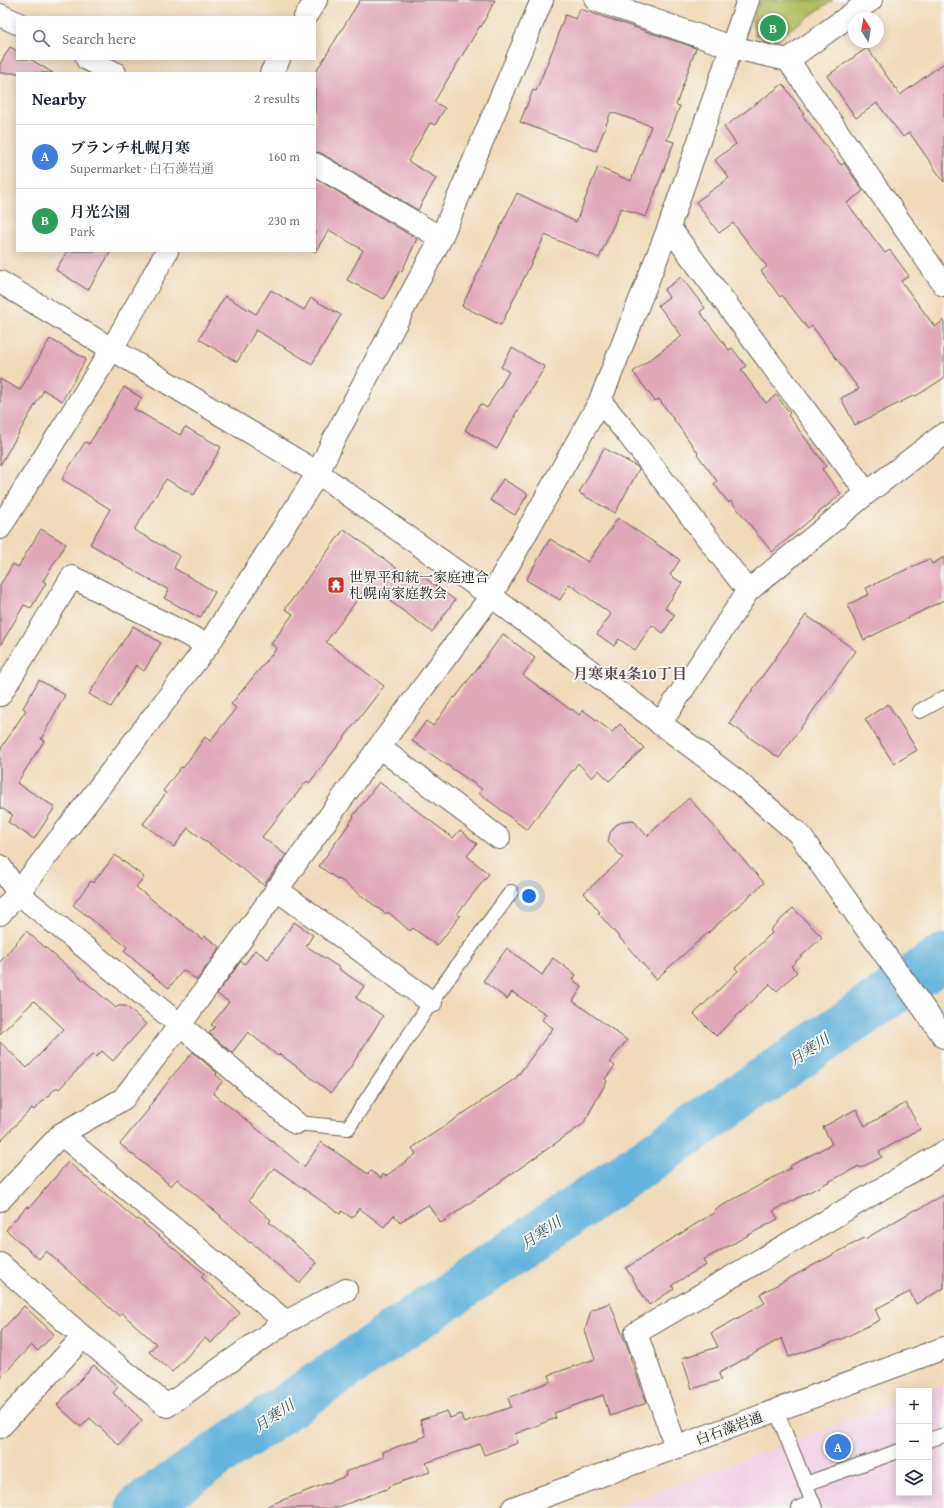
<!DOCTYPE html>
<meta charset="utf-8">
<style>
body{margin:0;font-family:"Gentium Book Plus","Noto Serif JP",serif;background:#f6f6f7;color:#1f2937}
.controls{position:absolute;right:12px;bottom:12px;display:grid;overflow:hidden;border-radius:0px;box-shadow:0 2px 10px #0003}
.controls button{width:36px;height:36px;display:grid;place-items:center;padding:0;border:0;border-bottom:1px solid #e0e1e3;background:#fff;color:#1f2937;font:20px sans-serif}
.compass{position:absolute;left:848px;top:12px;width:36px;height:36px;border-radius:50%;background:#fff;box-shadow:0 2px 10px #0003;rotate:349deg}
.you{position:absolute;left:529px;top:896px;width:14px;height:14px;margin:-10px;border:3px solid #fff;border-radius:50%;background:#1a73e8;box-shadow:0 0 0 6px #1a73e833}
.badge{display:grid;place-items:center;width:26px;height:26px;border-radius:50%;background:#0f766e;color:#fff;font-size:13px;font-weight:700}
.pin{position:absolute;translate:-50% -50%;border:2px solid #fff;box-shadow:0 1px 4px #0006}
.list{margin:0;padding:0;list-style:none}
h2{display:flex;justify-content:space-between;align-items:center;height:52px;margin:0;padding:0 16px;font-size:17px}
h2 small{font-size:13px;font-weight:400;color:#747a83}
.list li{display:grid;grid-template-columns:26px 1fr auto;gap:12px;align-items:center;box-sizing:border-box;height:64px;padding:0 16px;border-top:1px solid #e0e1e3}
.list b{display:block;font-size:15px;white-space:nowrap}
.list p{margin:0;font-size:13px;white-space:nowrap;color:#747a83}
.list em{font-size:13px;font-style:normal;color:#747a83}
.icon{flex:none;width:22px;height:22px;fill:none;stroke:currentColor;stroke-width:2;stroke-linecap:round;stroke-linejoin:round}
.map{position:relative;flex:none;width:944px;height:1508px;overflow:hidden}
.search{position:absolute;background:#fff;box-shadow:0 2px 10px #0003;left:16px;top:16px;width:300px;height:44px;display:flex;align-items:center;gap:10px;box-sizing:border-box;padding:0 14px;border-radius:0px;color:#747a83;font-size:15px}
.panel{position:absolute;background:#fff;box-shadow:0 2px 10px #0003;left:16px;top:72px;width:300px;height:180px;border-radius:0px}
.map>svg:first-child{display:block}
</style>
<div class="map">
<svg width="944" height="1508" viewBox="0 0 944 1508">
<rect width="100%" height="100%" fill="#f6f6f2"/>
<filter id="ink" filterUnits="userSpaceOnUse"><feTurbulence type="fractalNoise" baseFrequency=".025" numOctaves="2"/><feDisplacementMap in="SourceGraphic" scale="8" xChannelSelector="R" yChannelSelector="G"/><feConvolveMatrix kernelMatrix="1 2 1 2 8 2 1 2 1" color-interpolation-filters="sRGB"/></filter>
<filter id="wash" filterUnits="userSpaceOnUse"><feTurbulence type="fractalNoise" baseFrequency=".012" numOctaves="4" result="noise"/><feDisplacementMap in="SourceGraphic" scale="16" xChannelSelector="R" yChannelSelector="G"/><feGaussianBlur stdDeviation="0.9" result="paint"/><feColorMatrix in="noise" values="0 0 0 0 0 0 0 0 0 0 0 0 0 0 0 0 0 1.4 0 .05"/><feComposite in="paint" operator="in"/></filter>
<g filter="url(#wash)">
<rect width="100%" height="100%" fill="#f0dbb9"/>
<path fill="#f0d0e5" d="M 944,1385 L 944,1508 L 614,1508 L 899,1401 L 899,1493 L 929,1493 L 929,1391 L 927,1391 Z"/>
<path fill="#b0bd60" stroke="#666c3e" d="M 760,0 L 833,0 L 773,41 L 755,35 L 752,20 Z"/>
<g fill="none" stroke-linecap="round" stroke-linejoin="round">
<path stroke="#63b3dd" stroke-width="47" d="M 139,1508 L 944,957"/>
</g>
<g id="blocks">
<path fill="#e1a8ba" d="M 360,0 L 495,0 L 481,27 L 480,26 L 434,102 L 445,108 L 435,125 L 430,123 L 408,161 L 436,178 L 418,210 L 321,153 L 315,152 L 315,73 Z
M 580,9 L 696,48 L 676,105 L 680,106 L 667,140 L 674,142 L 646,217 L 621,208 L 599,258 L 545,235 L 501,325 L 462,306 L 517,193 L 576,222 L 598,167 L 631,181 L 651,126 L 611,112 L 596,151 L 520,122 L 533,90 L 536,91 L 559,34 L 558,34 L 565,15 L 576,19 Z
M 10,47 L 17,51 L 17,59 L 30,59 L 53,73 L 0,73 L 0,64 Z
M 867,48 L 900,95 L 944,63 L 944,182 L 909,132 L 903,137 L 877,103 L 856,118 L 827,76 Z
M 783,84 L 804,114 L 802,115 L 841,165 L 844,163 L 863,191 L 847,203 L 885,253 L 890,250 L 909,276 L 901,281 L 935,327 L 944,320 L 944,378 L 916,396 L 915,395 L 855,425 L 841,398 L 859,389 L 812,326 L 808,329 L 782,295 L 780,297 L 761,271 L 767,267 L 733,223 L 719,233 L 696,202 L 729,178 L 715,160 L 736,144 L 724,127 Z
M 315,178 L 417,239 L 402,271 L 400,270 L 384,299 L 347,280 L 363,250 L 329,230 L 315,252 Z
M 67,251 L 111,251 L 88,290 L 56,270 Z
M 681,277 L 705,308 L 700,312 L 729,350 L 732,348 L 746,366 L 741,370 L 766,403 L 776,395 L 790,413 L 788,415 L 826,466 L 822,469 L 841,494 L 772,552 L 731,501 L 729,503 L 714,484 L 717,481 L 697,454 L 698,453 L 659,399 L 655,401 L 633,372 L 682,336 L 658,305 L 669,297 L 664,290 Z
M 271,290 L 304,310 L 311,298 L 341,315 L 312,364 L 256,330 L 237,362 L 199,339 L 225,296 L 256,314 Z
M 50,339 L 86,359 L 62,401 L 44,390 L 0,465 L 0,379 L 20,390 Z
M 512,348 L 545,367 L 514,416 L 515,416 L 497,449 L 465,430 L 480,404 L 487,408 L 509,372 L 501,367 Z
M 124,387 L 142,398 L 134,409 L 180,435 L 185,427 L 221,447 L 194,495 L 166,479 L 134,530 L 180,556 L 174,568 L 215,592 L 200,618 L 164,598 L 169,590 L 123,565 L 124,564 L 90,544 L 110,509 L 62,479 L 85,442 L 89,444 Z
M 604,448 L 636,466 L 639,469 L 615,513 L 579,493 Z
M 503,479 L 528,494 L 515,515 L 490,500 Z
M 618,518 L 680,560 L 670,575 L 682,583 L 665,608 L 675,615 L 663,633 L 652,625 L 635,650 L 619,639 L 614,646 L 597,634 L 611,614 L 569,584 L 560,600 L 526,580 L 550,539 L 588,562 Z
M 41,529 L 66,544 L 43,581 L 46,583 L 31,608 L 24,605 L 0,646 L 0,585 L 13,564 L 18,567 Z
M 344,529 L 411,579 L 417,572 L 455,600 L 432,632 L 368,585 L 326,642 L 384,686 L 309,783 L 307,781 L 262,837 L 286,855 L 264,885 L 188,828 L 174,847 L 143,824 L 166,793 L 163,791 L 181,767 L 183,768 L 205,737 L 210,741 L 236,708 L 231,704 L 277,648 L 271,644 L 293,614 L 285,609 Z
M 944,557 L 944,600 L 864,640 L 847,605 L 869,594 L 866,588 L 929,559 L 932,564 Z
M 806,615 L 856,651 L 779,758 L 729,723 Z
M 133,626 L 161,643 L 144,671 L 136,665 L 111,707 L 89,694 Z
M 503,634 L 535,658 L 523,675 L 571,710 L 572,709 L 579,715 L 583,710 L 612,732 L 620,724 L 644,748 L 609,781 L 599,770 L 592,778 L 578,763 L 527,830 L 479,793 L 482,789 L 412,741 L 426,721 L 433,726 L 454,697 L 455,698 Z
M 39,680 L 65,695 L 41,739 L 44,741 L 17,783 L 55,807 L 34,839 L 8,822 L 13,815 L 1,808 L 0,809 L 0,750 L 26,710 L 23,708 Z
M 888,704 L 917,750 L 894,764 L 865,719 Z
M 379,782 L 453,838 L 460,830 L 477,844 L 467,856 L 489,874 L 457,914 L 460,916 L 437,946 L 413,928 L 410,931 L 388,912 L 386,914 L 338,878 L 337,879 L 319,866 L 354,817 L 353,816 Z
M 689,798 L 764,883 L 656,979 L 598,913 L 600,912 L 584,893 L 623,858 L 608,842 L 610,833 L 616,825 L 624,821 L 633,820 L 647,836 Z
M 115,855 L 144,877 L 136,887 L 202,939 L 205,936 L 220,947 L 197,980 L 183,970 L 169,988 L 152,975 L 124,951 L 127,947 L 73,905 L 91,881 L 93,883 Z
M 793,908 L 822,937 L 791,966 L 797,972 L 777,991 L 770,984 L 716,1036 L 694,1014 L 738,971 L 735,968 L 772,933 L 770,930 Z
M 294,922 L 313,935 L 306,946 L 340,968 L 339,969 L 364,986 L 356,998 L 383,1016 L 350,1068 L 331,1093 L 280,1054 L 278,1056 L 248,1032 L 232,1053 L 209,1033 L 215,1027 L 211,1025 L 229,1002 L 217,994 L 241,961 L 245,964 L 255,950 L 268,959 Z
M 26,931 L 116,1008 L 118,1006 L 126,1006 L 146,1024 L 113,1061 L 102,1051 L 96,1057 L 93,1054 L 59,1089 L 57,1087 L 34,1110 L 32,1108 L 0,1141 L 0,1042 L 27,1068 L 64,1029 L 34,1001 L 0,1034 L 0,962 Z
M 507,948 L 542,975 L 553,958 L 576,975 L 573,980 L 582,987 L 573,1001 L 627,1040 L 610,1062 L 615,1066 L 605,1079 L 607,1081 L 583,1124 L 441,1223 L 428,1205 L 400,1222 L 394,1215 L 384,1227 L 359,1208 L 352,1218 L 342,1211 L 340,1214 L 274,1168 L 249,1200 L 271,1220 L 269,1222 L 317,1263 L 299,1283 L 251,1242 L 250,1243 L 220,1217 L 221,1216 L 177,1179 L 171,1186 L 120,1144 L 149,1109 L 148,1108 L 173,1075 L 193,1052 L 217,1073 L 216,1075 L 223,1081 L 213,1093 L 304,1167 L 321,1142 L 368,1174 L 371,1171 L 381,1178 L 383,1174 L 386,1176 L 416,1154 L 412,1148 L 516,1078 L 553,1028 L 542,1020 L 546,1014 L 512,992 L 507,999 L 483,981 Z
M 906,1103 L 920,1129 L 879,1152 L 882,1157 L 860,1168 L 859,1166 L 773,1211 L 778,1219 L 703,1260 L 706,1265 L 672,1285 L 674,1289 L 649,1305 L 626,1268 L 715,1212 L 714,1210 L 791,1168 L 790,1166 L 832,1144 L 823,1127 L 856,1109 L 865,1126 Z
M 68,1162 L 137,1220 L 138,1219 L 204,1273 L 201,1277 L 240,1313 L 211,1343 L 205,1338 L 172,1372 L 149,1352 L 156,1344 L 122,1313 L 119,1316 L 46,1251 L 39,1259 L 6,1230 L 27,1206 L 29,1208 Z
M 944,1195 L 944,1288 L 916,1304 L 910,1292 L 875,1309 L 880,1320 L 842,1339 L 789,1357 L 782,1338 L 719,1373 L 721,1380 L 692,1389 L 682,1358 L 718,1347 L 711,1333 L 765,1303 L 760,1294 L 864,1238 L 865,1239 L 916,1209 L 917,1210 Z
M 610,1303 L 631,1356 L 630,1357 L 647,1403 L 610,1416 L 603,1395 L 554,1413 L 556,1418 L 515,1434 L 518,1443 L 484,1455 L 480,1444 L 426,1463 L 430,1472 L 389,1486 L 389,1488 L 336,1508 L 268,1508 L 267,1506 L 346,1476 L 345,1472 L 384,1457 L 383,1452 L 426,1436 L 420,1420 L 447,1411 L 450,1418 L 461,1414 L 464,1423 L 511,1407 L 508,1398 L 551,1381 L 549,1375 L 595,1359 L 585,1331 L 591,1310 Z
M 24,1306 L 54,1334 L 38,1351 L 31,1345 L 0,1378 L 0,1332 Z
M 94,1365 L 118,1387 L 113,1393 L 142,1420 L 119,1445 L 90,1418 L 81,1427 L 57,1405 Z"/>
</g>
</g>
<g filter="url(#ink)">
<use href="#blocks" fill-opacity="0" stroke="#665f53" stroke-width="1"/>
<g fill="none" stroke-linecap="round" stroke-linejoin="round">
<g stroke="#665f53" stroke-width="16">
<path id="service" d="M 920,711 L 944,698
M 296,1123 L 348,1128 L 431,1002 L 511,892
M 776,1410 L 815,1508
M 929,1440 L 944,1435
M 805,1484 L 899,1451
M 799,1508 L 813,1502"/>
</g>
<g stroke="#665f53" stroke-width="24">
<path id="minor" d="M 596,0 L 731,47 L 788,60 L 871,0
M 0,15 L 17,23
M 305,17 L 316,0
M 87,59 L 115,73
M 788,60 L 944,285
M 271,73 L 279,59
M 315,164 L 441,238
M 669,227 L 867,493
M 0,282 L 318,473 L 491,596 L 737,781 L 799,834 L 944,1037
M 600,401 L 627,433 L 748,591
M 0,528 L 112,349 L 167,251
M 0,695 L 72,577 L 208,645
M 660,724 L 748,591 L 867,493 L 944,434
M 379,747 L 499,838
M 0,866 L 18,893 L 180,1025 L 296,1123
M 276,889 L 431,1002
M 61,1134 L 286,1322
M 0,1200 L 61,1134 L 123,1099 L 180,1025 L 379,747 L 491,596 L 600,401 L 669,227 L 748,0
M 0,1264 L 83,1337 L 167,1406 L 286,1322 L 346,1290
M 0,1427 L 83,1337
M 676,1447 L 636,1333 L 944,1152"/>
</g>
<g stroke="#665f53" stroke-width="24">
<path id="tertiary" d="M 0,914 L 18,893 L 208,645 L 318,473 L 332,443 L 441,238 L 542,0"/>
</g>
<g stroke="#665f53" stroke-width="24">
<path id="secondary" d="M 513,1508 L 944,1348"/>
</g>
<use href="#service" stroke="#fff" stroke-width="14"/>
<use href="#minor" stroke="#fff" stroke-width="22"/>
<use href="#tertiary" stroke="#fff" stroke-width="22"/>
<use href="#secondary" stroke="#fff" stroke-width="22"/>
</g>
</g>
<defs>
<g id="temple-square" transform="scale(0.9)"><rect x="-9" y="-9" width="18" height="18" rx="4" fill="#c8321e" stroke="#f6f6f2"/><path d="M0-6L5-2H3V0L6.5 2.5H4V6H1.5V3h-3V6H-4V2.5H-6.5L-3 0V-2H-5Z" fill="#fff"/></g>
</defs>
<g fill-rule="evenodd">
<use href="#temple-square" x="336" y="585"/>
</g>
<g text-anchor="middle" stroke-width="3.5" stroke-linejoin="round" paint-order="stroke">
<g font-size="14" fill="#1c1c1c" stroke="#f6f6f2" text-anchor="start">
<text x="349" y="582">世界平和統一家庭連合<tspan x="349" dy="16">札幌南家庭教会</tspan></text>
</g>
<g font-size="14" fill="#1c1c1c" stroke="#f6f6f2">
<text transform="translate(729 1428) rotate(-20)" y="5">白石藻岩通</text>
</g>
<g font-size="15" font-weight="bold" fill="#614d53" stroke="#f6f6f2">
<text x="630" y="679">月寒東4条10丁目</text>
</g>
<g font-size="15" font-style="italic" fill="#385869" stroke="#f6f6f2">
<text transform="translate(809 1050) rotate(-34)" y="5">月寒川</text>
<text transform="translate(541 1233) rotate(-34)" y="5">月寒川</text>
<text transform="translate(274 1416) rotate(-34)" y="5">月寒川</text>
</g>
</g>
</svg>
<div class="controls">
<button>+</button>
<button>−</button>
<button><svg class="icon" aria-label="layers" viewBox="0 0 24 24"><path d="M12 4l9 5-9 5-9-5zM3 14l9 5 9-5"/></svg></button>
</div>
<svg class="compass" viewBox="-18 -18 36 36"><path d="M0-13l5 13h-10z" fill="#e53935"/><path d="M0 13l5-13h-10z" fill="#747a83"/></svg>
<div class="you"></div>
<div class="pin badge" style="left:838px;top:1447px;background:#3f7fe0">A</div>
<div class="pin badge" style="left:773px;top:28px;background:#2e9e5b">B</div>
<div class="search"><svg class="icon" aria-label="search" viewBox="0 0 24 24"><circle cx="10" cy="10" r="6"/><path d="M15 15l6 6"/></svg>Search here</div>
<section class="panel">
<h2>Nearby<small>2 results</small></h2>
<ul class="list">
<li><span class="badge" style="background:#3f7fe0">A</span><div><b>ブランチ札幌月寒</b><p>Supermarket · 白石藻岩通</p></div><em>160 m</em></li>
<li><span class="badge" style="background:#2e9e5b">B</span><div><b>月光公園</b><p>Park</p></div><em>230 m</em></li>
</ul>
</section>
</div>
